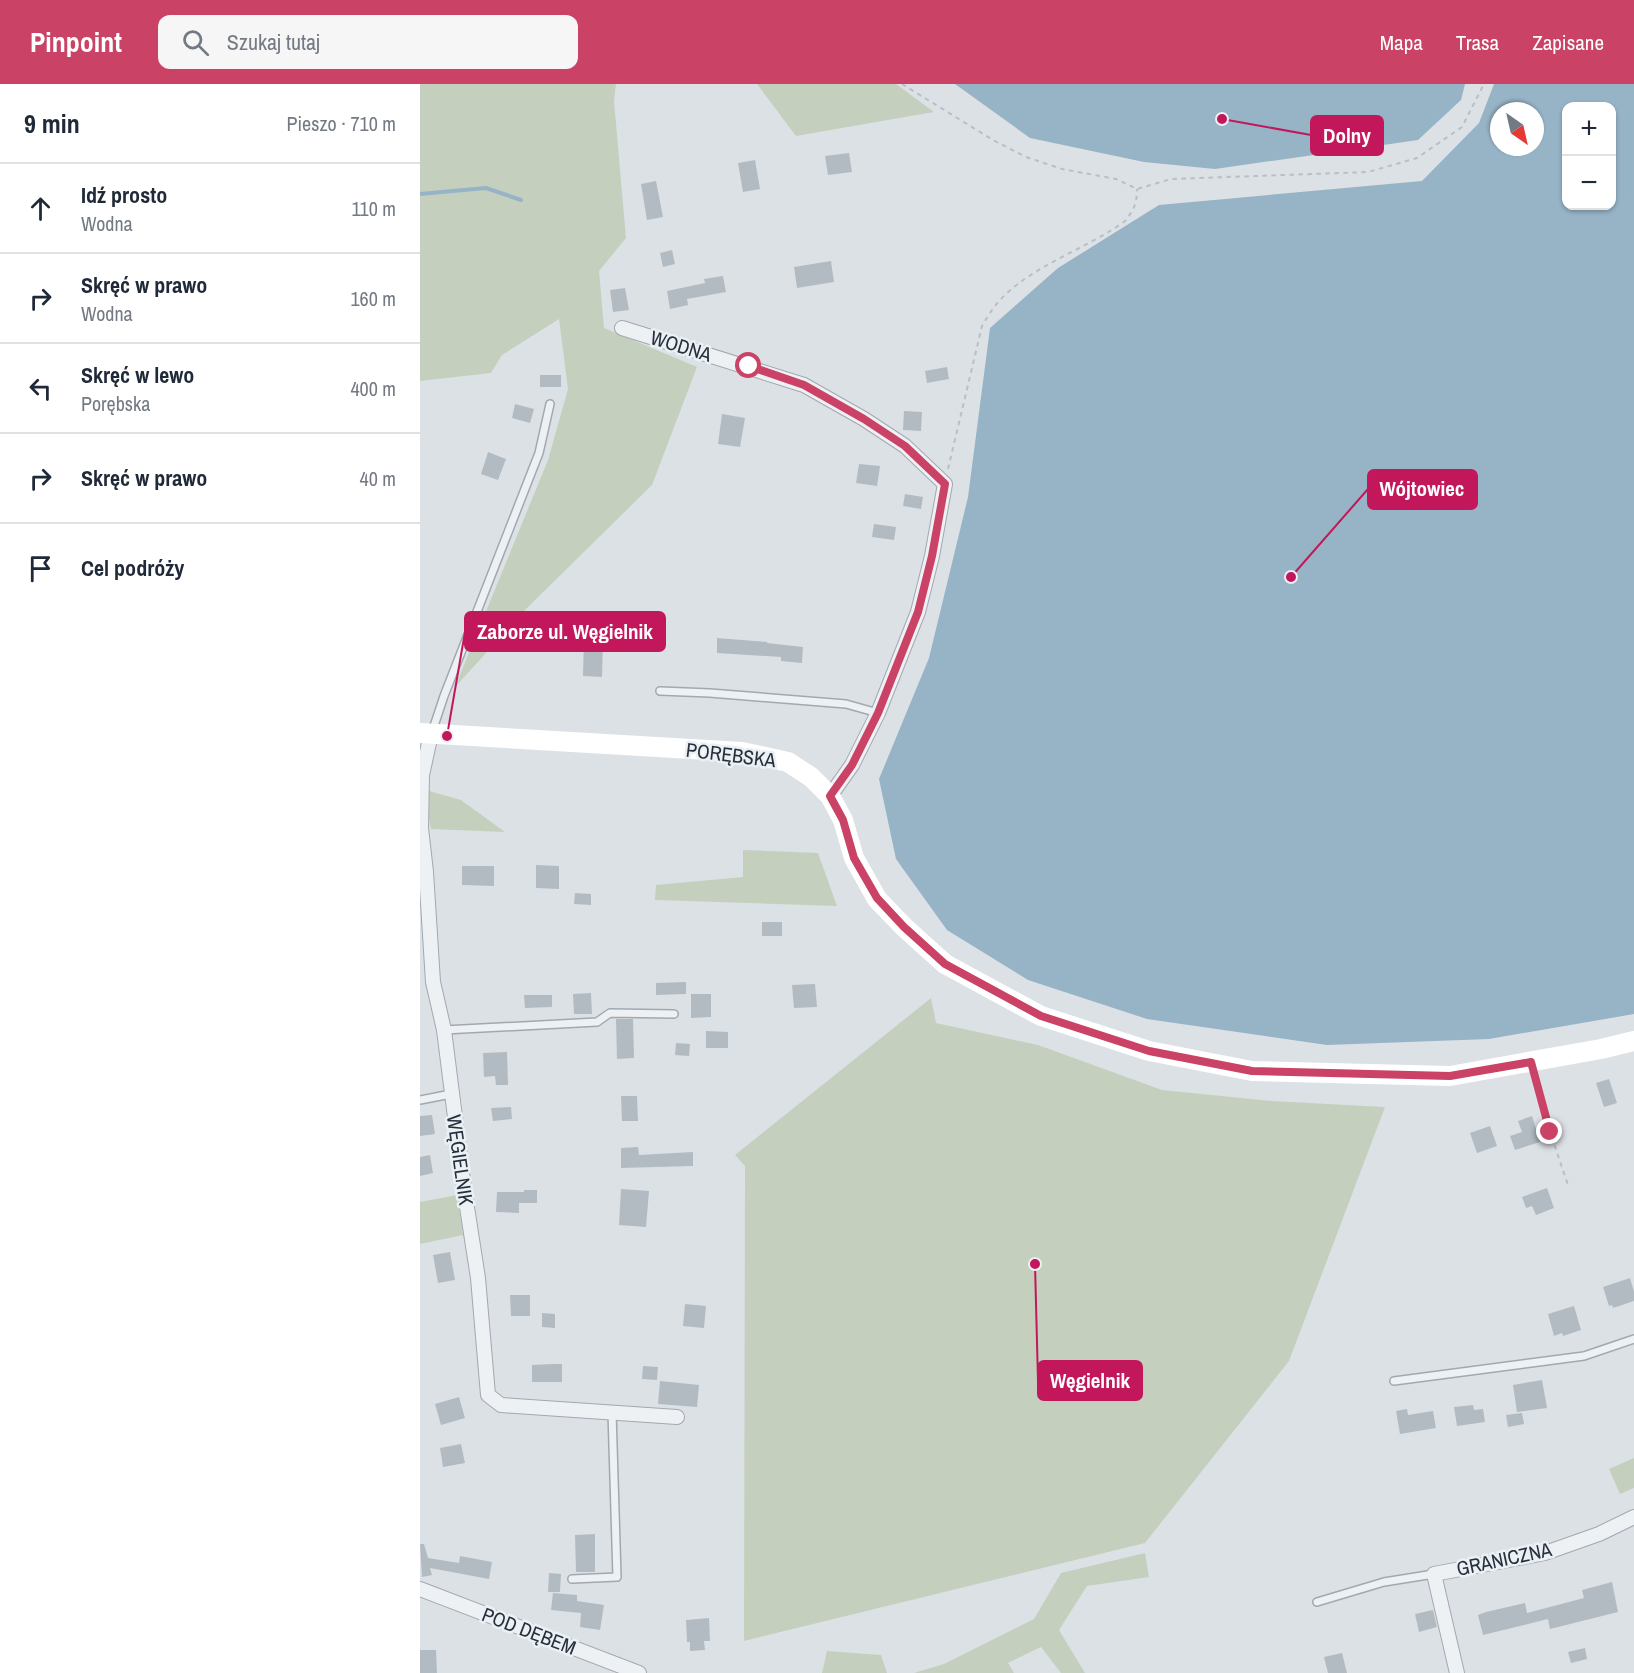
<!DOCTYPE html>
<html lang="pl">
<meta charset="utf-8">
<style>
body{margin:0;font-family:"Archivo Narrow",sans-serif;background:#f6f6f7;color:#1f2937}
.controls{position:absolute;right:18px;top:18px;display:grid;overflow:hidden;border-radius:12px;box-shadow:0 2px 4px #0004}
.controls button{width:54px;height:54px;display:grid;place-items:center;padding:0;border:0;border-bottom:2px solid #e0e1e3;background:#fff;color:#1f2937;font:30px sans-serif}
.compass{position:absolute;left:1070px;top:18px;width:54px;height:54px;border-radius:50%;background:#fff;box-shadow:0 2px 4px #0004;rotate:146deg}
.stop{position:absolute;width:18px;height:18px;margin:-14px;border:4px solid #ca4265;border-radius:50%;background:#fff}
.stop.end{background:#ca4265;border-color:#fff;box-shadow:0 2px 6px #0008}
.list{margin:0;padding:0;list-style:none}
h2{display:flex;justify-content:space-between;align-items:center;height:78px;margin:0;padding:0 24px;font-size:26px}
h2 small{font-size:20px;font-weight:400;color:#747a83}
.list li{display:grid;grid-template-columns:39px 1fr auto;gap:18px;align-items:center;box-sizing:border-box;height:90px;padding:0 24px;border-top:2px solid #e0e1e3}
.list b{display:block;font-size:22px;white-space:nowrap}
.list p{margin:0;font-size:20px;white-space:nowrap;color:#747a83}
.list em{font-size:20px;font-style:normal;color:#747a83}
.icon{flex:none;width:33px;height:33px;fill:none;stroke:currentColor;stroke-width:2;stroke-linecap:round;stroke-linejoin:round}
.map{position:relative;flex:none;width:1214px;height:1589px;overflow:hidden}
header{display:flex;align-items:center;gap:36px;box-sizing:border-box;height:84px;padding:0 30px;background:#ca4265;color:#fff}
header strong{font-size:28px}
nav{display:flex;gap:33px;margin-inline-start:auto;font-size:21px}
.search{width:420px;height:54px;background:#f6f6f7;display:flex;align-items:center;gap:15px;box-sizing:border-box;padding:0 21px;border-radius:12px;color:#747a83;font-size:22px}
main{display:flex}
aside{flex:1;background:#fff}
.map>svg:first-child{display:block}
</style>
<header>
<strong>Pinpoint</strong>
<div class="search"><svg class="icon" aria-label="search" viewBox="0 0 24 24"><circle cx="10" cy="10" r="6"/><path d="M15 15l6 6"/></svg>Szukaj tutaj</div>
<nav><a>Mapa</a><a>Trasa</a><a>Zapisane</a></nav>
</header>
<main>
<aside>
<h2>9 min<small>Pieszo · 710 m</small></h2>
<ul class="list">
<li><svg class="icon" aria-label="ahead" viewBox="0 0 24 24"><path d="M12 20V5M6 11l6-6 6 6"/></svg><div><b>Idź prosto</b><p>Wodna</p></div><em>110 m</em></li>
<li><svg class="icon" aria-label="right" viewBox="0 0 24 24"><path d="M7 20v-9h11M14 6l5 5-5 5"/></svg><div><b>Skręć w prawo</b><p>Wodna</p></div><em>160 m</em></li>
<li><svg class="icon" aria-label="left" viewBox="0 0 24 24"><path d="M17 20v-9H6M10 6l-5 5 5 5"/></svg><div><b>Skręć w lewo</b><p>Porębska</p></div><em>400 m</em></li>
<li><svg class="icon" aria-label="right" viewBox="0 0 24 24"><path d="M7 20v-9h11M14 6l5 5-5 5"/></svg><div><b>Skręć w prawo</b></div><em>40 m</em></li>
<li><svg class="icon" aria-label="arrive" viewBox="0 0 24 24"><path d="M6 21V4h12l-3 4 3 4H6"/></svg><div><b>Cel podróży</b></div></li>
</ul>
</aside>
<div class="map">
<svg width="1214" height="1589" viewBox="0 0 1214 1589">
<rect width="100%" height="100%" fill="#dce1e6"/>
<path fill="#c4d0bd" d="M 0,0 L 196,0 L 194,17 L 206,154 L 179,187 L 184,244 L 277,283 L 232,401 L 107,524 L 35,603 L 128,376 L 148,305 L 139,235 L 82,271 L 71,289 L 0,297 Z
M 337,0 L 476,0 L 514,28 L 376,52 Z
M 9,707 L 41,716 L 85,748 L 11,745 L 9,735 Z
M 323,766 L 398,769 L 417,822 L 235,816 L 236,801 L 323,793 Z
M 511,914 L 516,939 L 618,961 L 742,1006 L 851,1017 L 965,1023 L 869,1277 L 725,1459 L 324,1557 L 325,1082 L 315,1071 Z
M 37,1111 L 43,1151 L 0,1160 L 0,1118 Z
M 1214,1374 L 1214,1404 L 1200,1410 L 1189,1385 Z
M 725,1469 L 729,1493 L 667,1502 L 639,1546 L 665,1589 L 641,1589 L 621,1563 L 588,1579 L 594,1589 L 494,1589 L 524,1580 L 614,1535 L 641,1489 Z
M 407,1567 L 461,1571 L 467,1589 L 402,1589 Z"/>
<path fill="#97b3c6" fill-rule="evenodd" d="M 535,0 L 1045,0 L 1041,16 L 998,56 L 795,85 L 724,78 L 610,54 Z
M 1074,0 L 1214,0 L 1214,930 L 1069,955 L 907,961 L 727,935 L 608,896 L 527,846 L 476,775 L 459,695 L 509,574 L 548,413 L 570,244 L 638,184 L 739,121 L 1002,97 L 1059,39 ZM 1146,22 L 1192,22 L 1192,122 L 1146,122 ZM 1079,27 L 1115,27 L 1115,63 L 1079,63 Z"/>
<g fill="none" stroke-linecap="round" stroke-linejoin="round">
<path stroke="#97b3c6" stroke-width="4" d="M 0,110 L 66,104 L 101,116"/>
</g>
<path fill="#b3bbc2" d="M 429,69 L 432,88 L 408,91 L 405,72 Z
M 335,76 L 340,105 L 323,108 L 318,79 Z
M 236,97 L 243,133 L 227,136 L 221,100 Z
M 252,166 L 255,180 L 243,183 L 240,169 Z
M 411,177 L 414,198 L 377,204 L 374,183 Z
M 303,192 L 306,208 L 267,215 L 268,221 L 250,225 L 247,207 L 285,199 L 284,195 Z
M 205,204 L 209,226 L 193,228 L 190,206 Z
M 527,283 L 529,295 L 507,299 L 505,287 Z
M 120,291 L 141,291 L 141,303 L 120,303 Z
M 95,320 L 114,325 L 110,339 L 92,334 Z
M 484,327 L 502,328 L 501,347 L 483,346 Z
M 302,330 L 325,334 L 320,363 L 298,360 Z
M 68,368 L 86,375 L 78,396 L 61,390 Z
M 439,380 L 460,382 L 457,402 L 436,399 Z
M 485,410 L 503,413 L 501,425 L 483,422 Z
M 454,440 L 476,443 L 474,456 L 452,453 Z
M 164,552 L 183,553 L 182,593 L 163,592 Z
M 297,554 L 347,558 L 347,559 L 383,563 L 382,579 L 361,577 L 361,573 L 297,569 Z
M 116,781 L 139,782 L 139,805 L 116,804 Z
M 42,782 L 74,782 L 74,802 L 42,801 Z
M 155,809 L 171,810 L 171,821 L 154,820 Z
M 342,838 L 362,838 L 362,852 L 342,852 Z
M 266,898 L 266,910 L 236,911 L 236,899 Z
M 395,900 L 397,923 L 374,924 L 372,901 Z
M 171,909 L 172,930 L 154,930 L 153,910 Z
M 271,910 L 291,910 L 291,933 L 271,934 Z
M 104,911 L 132,911 L 132,923 L 105,924 Z
M 196,935 L 213,935 L 214,974 L 197,975 Z
M 286,947 L 308,948 L 308,964 L 286,964 Z
M 256,959 L 270,960 L 269,972 L 255,971 Z
M 87,968 L 88,1001 L 76,1001 L 75,992 L 64,993 L 63,969 Z
M 1189,995 L 1197,1019 L 1184,1023 L 1176,999 Z
M 201,1012 L 217,1012 L 218,1037 L 202,1037 Z
M 91,1023 L 92,1035 L 73,1037 L 71,1024 Z
M 12,1031 L 15,1050 L 0,1052 L 0,1032 Z
M 1112,1032 L 1120,1058 L 1095,1066 L 1090,1052 L 1102,1048 L 1098,1037 Z
M 1070,1042 L 1077,1062 L 1057,1069 L 1050,1049 Z
M 218,1063 L 219,1071 L 273,1068 L 273,1082 L 201,1084 L 201,1064 Z
M 10,1071 L 13,1089 L 0,1092 L 0,1073 Z
M 1127,1104 L 1134,1124 L 1116,1131 L 1112,1122 L 1106,1124 L 1102,1113 Z
M 201,1105 L 229,1107 L 226,1143 L 199,1141 Z
M 104,1106 L 117,1106 L 117,1119 L 99,1119 L 99,1129 L 76,1128 L 77,1108 L 104,1108 Z
M 30,1168 L 35,1196 L 18,1199 L 13,1171 Z
M 1210,1194 L 1214,1208 L 1214,1217 L 1193,1224 L 1192,1221 L 1189,1222 L 1183,1203 Z
M 90,1211 L 110,1211 L 110,1232 L 91,1232 Z
M 265,1220 L 286,1222 L 284,1244 L 263,1242 Z
M 1154,1222 L 1161,1246 L 1143,1252 L 1142,1249 L 1134,1252 L 1128,1230 Z
M 122,1229 L 135,1230 L 135,1244 L 122,1243 Z
M 132,1280 L 142,1280 L 142,1298 L 112,1298 L 112,1281 Z
M 223,1282 L 238,1283 L 237,1296 L 222,1295 Z
M 1122,1296 L 1127,1324 L 1097,1328 L 1093,1301 Z
M 240,1297 L 279,1301 L 277,1323 L 238,1320 Z
M 39,1313 L 45,1334 L 21,1341 L 15,1320 Z
M 1053,1321 L 1054,1326 L 1063,1325 L 1065,1338 L 1037,1342 L 1034,1323 Z
M 987,1325 L 988,1331 L 1013,1327 L 1016,1344 L 980,1350 L 976,1327 Z
M 1102,1329 L 1104,1340 L 1088,1343 L 1086,1331 Z
M 41,1360 L 45,1379 L 23,1383 L 20,1364 Z
M 175,1450 L 175,1488 L 156,1488 L 155,1451 Z
M 0,1460 L 4,1460 L 8,1474 L 39,1479 L 40,1472 L 72,1478 L 69,1495 L 10,1484 L 12,1491 L 2,1493 Z
M 129,1489 L 141,1490 L 140,1508 L 128,1508 Z
M 1192,1498 L 1198,1528 L 1130,1545 L 1128,1535 L 1063,1551 L 1058,1531 L 1066,1528 L 1105,1519 L 1107,1529 L 1164,1514 L 1162,1506 Z
M 133,1509 L 157,1511 L 157,1517 L 184,1521 L 180,1546 L 160,1543 L 161,1529 L 131,1526 Z
M 1013,1526 L 1017,1543 L 999,1548 L 995,1530 Z
M 289,1534 L 290,1557 L 284,1557 L 285,1566 L 270,1567 L 270,1558 L 267,1558 L 266,1536 Z
M 1165,1564 L 1167,1575 L 1151,1579 L 1148,1568 Z
M 0,1566 L 16,1566 L 17,1589 L 0,1589 Z
M 922,1569 L 927,1589 L 908,1589 L 904,1573 Z"/>
<g fill="none" stroke-linecap="round" stroke-linejoin="round">
<g stroke="#a2a8b0" stroke-width="10">
<path id="lane" d="M 240,607 L 290,609 L 426,620 L 458,629
M 12,648 L 24,612 L 119,369 L 130,320
M 24,946 L 177,938 L 190,929 L 254,930
M 0,1016 L 31,1010
M 974,1297 L 1164,1272 L 1214,1255
M 152,1495 L 197,1493 L 192,1328
M 897,1518 L 964,1498 L 1014,1490"/>
</g>
<g stroke="#a2a8b0" stroke-width="16">
<path id="street" d="M 202,244 L 384,301 L 444,335 L 485,362 L 525,400 L 512,472 L 498,528 L 458,629 L 432,681 L 410,712
M 11,650 L 2,691 L 1,744 L 6,788 L 13,898 L 24,946 L 44,1104 L 58,1194 L 68,1311 L 81,1321 L 257,1333
M 0,1505 L 219,1589
M 1037,1589 L 1014,1490 L 1125,1469 L 1179,1450 L 1214,1433"/>
</g>
<path stroke="#babfc4" stroke-width="2" stroke-dasharray="4.5 4.5" stroke-linecap="butt" d="M 482,0 L 573,56 L 606,73 L 642,85 L 696,95 L 717,105 L 751,95 L 948,88 L 997,74 L 1042,43 L 1064,0
M 528,385 L 562,242 C 569,230 576,219 587,209 C 621,178 668,164 705,137 C 714,126 717,119 717,105
M 1115,992 L 1130,1048 L 1148,1101"/>
<use href="#lane" stroke="#eef1f4" stroke-width="7"/>
<use href="#street" stroke="#eef1f4" stroke-width="14"/>
<path stroke="#fff" stroke-width="20" d="M 0,649 L 322,668 L 368,678 L 391,693 L 410,712 L 423,736 L 434,774 L 457,815 L 484,843 L 525,880 L 621,932 L 729,967 L 832,987 L 1030,992 L 1181,965 L 1214,957"/>
</g>
<g fill="none" stroke-linecap="round" stroke-linejoin="round">
<path stroke="#ca4265" stroke-width="8" d="M 329,282 L 384,301 L 444,335 L 485,362 L 525,400 L 512,472 L 498,528 L 458,629 L 432,681 L 410,712 L 423,736 L 434,774 L 457,814 L 484,843 L 525,880 L 621,932 L 729,967 L 832,987 L 1030,992 L 1111,978 L 1130,1048"/>
</g>
<g text-anchor="middle" stroke-width="5" stroke-linejoin="round" paint-order="stroke">
<g font-size="20" fill="#26303c" stroke="#ebf0f4">
<text transform="translate(261 262) rotate(17)" y="7">WODNA</text>
<text transform="translate(311 671) rotate(7)" y="7">PORĘBSKA</text>
<text transform="translate(40 1076) rotate(82)" y="7">WĘGIELNIK</text>
<text transform="translate(1084 1475) rotate(-12)" y="7">GRANICZNA</text>
<text transform="translate(109 1547) rotate(21)" y="7">POD DĘBEM</text>
</g>
</g>
<path fill="none" stroke="#c2185b" stroke-width="2" d="M802 35L891 51M871 493L948 405M27 652L45 548M615 1180L618 1297"/>
<g fill="#c2185b" stroke="#ebf0f4" stroke-width="2">
<circle cx="802" cy="35" r="6"/>
<circle cx="871" cy="493" r="6"/>
<circle cx="27" cy="652" r="6"/>
<circle cx="615" cy="1180" r="6"/>
</g>
<g fill="#c2185b" stroke="#c2185b" stroke-width="2">
<rect x="891" y="32" width="72" height="39" rx="6"/>
<rect x="948" y="386" width="109" height="39" rx="6"/>
<rect x="45" y="528" width="200" height="39" rx="6"/>
<rect x="618" y="1277" width="104" height="39" rx="6"/>
</g>
<g font-size="21" text-anchor="middle" font-weight="bold" fill="#fff">
<text x="927" y="59">Dolny</text>
<text x="1002" y="412">Wójtowiec</text>
<text x="145" y="555">Zaborze ul. Węgielnik</text>
<text x="670" y="1304">Węgielnik</text>
</g>
</svg>
<div class="controls">
<button>+</button>
<button>−</button>
</div>
<svg class="compass" viewBox="-18 -18 36 36"><path d="M0-13l5 13h-10z" fill="#e53935"/><path d="M0 13l5-13h-10z" fill="#747a83"/></svg>
<div class="stop" style="left:329px;top:282px"></div>
<div class="stop end" style="left:1130px;top:1048px"></div>
</div>
</main>
